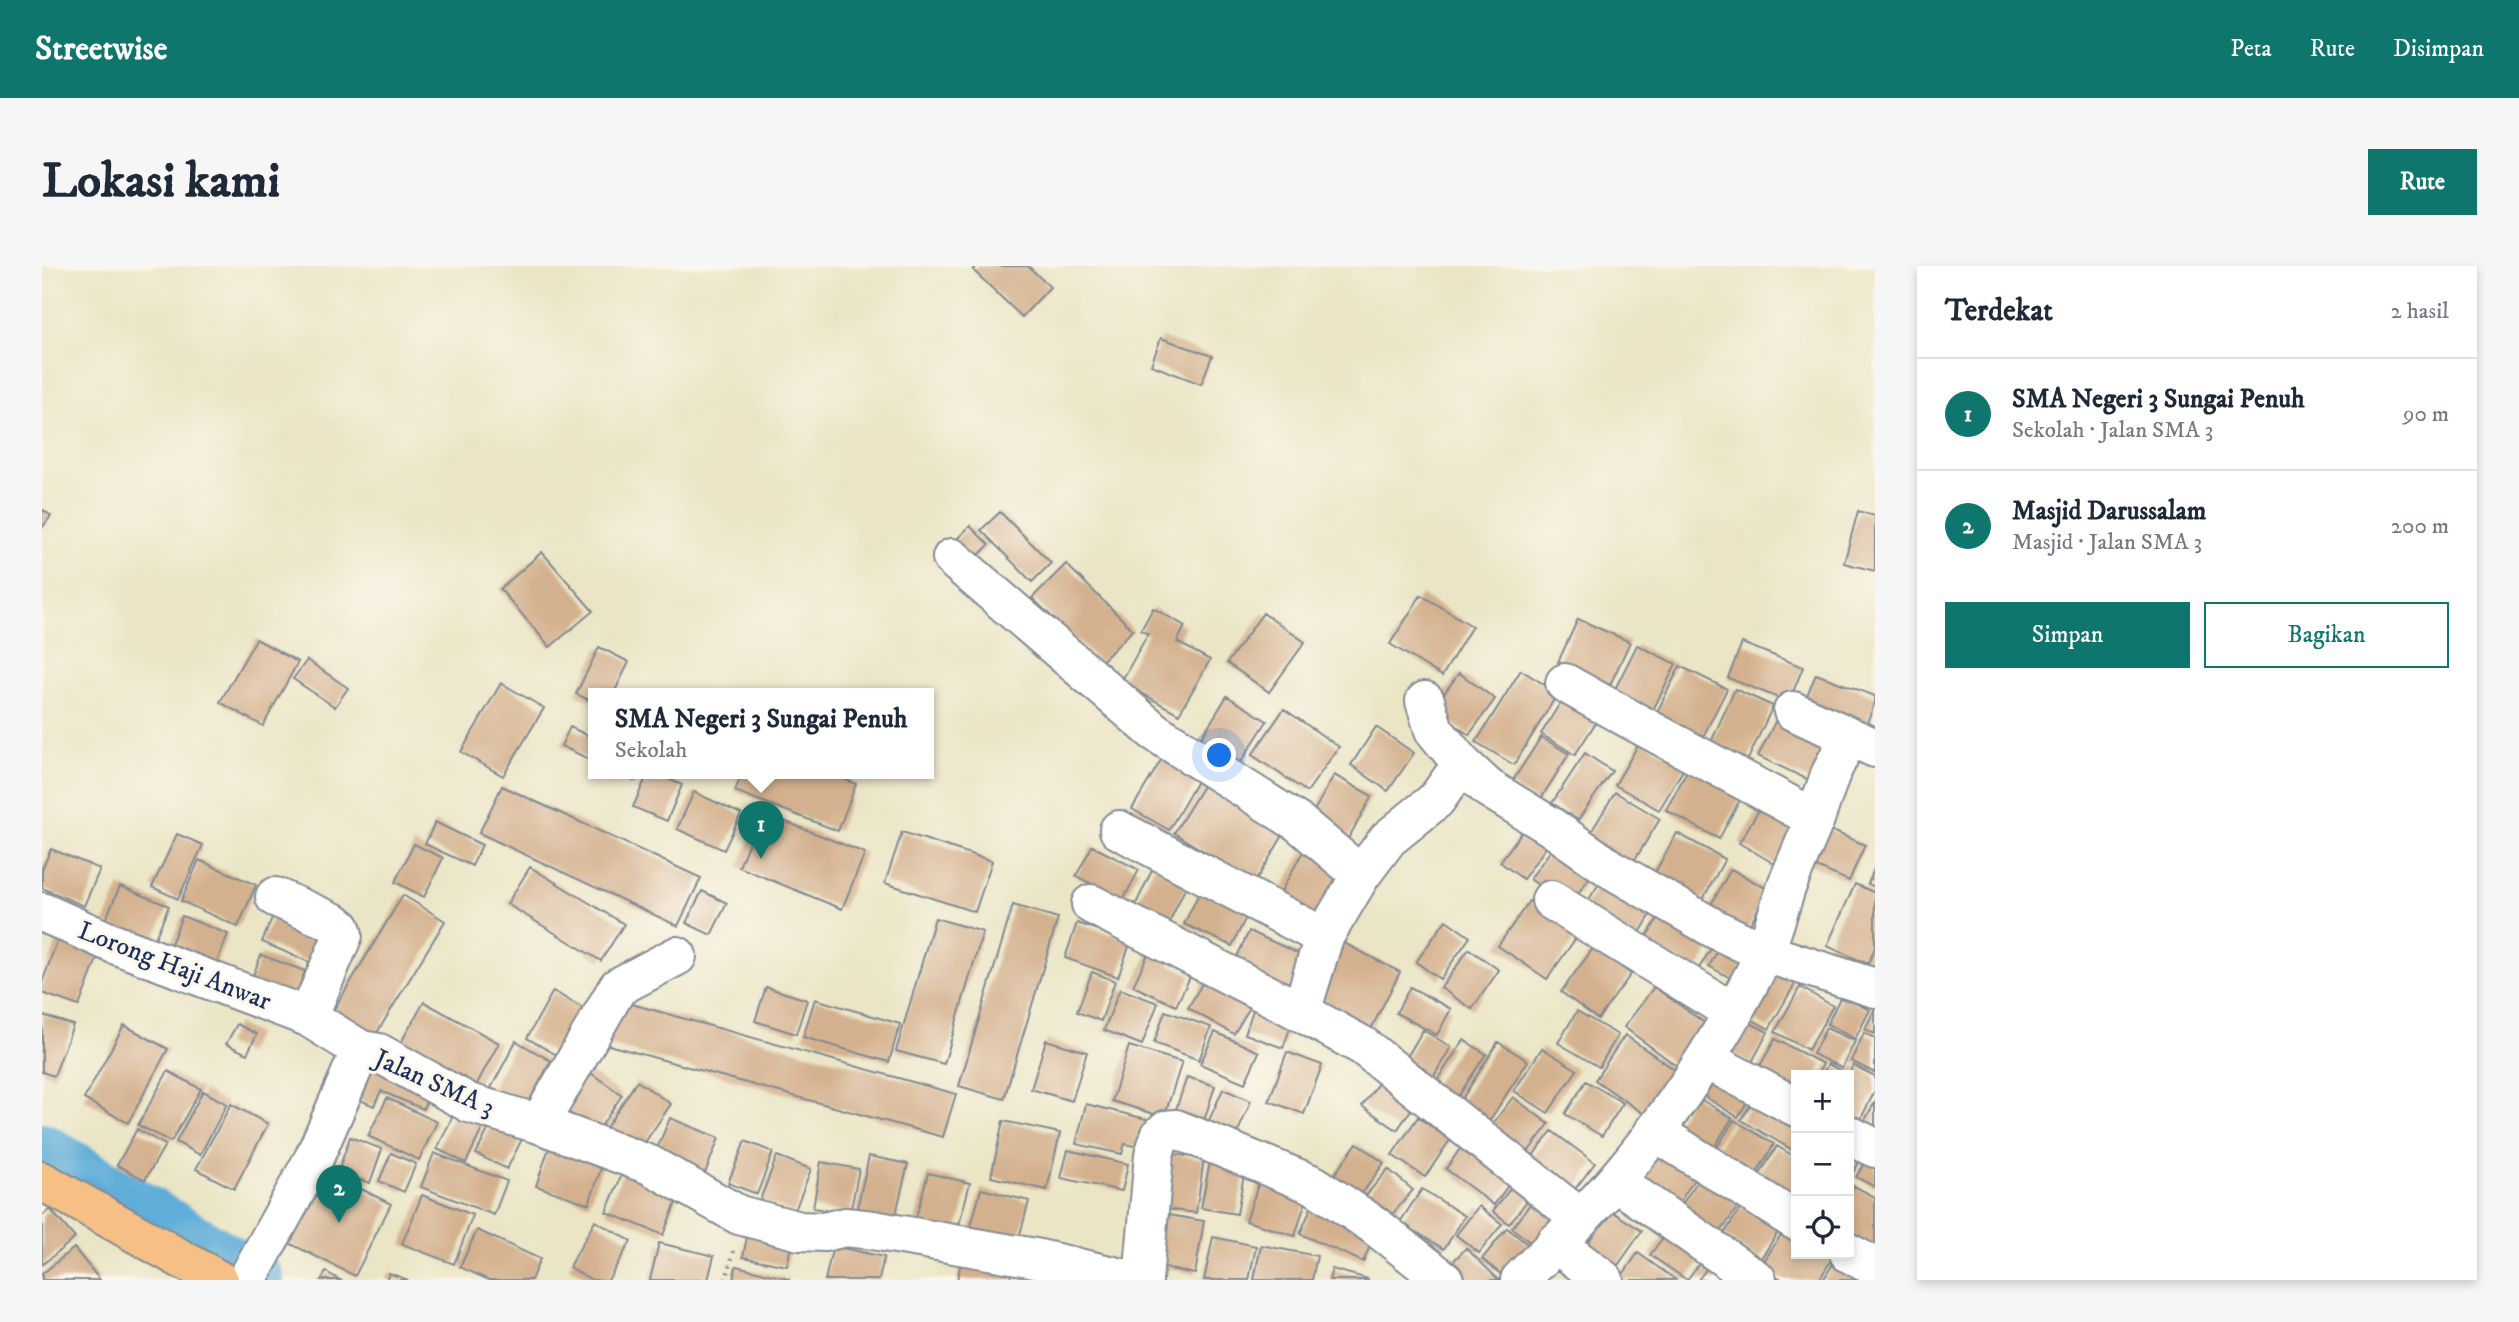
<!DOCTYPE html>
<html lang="id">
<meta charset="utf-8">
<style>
body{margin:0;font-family:"IM FELL DW Pica",serif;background:#f6f6f7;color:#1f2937}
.controls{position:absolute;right:21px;bottom:21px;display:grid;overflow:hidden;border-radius:0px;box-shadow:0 4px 10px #0003}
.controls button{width:63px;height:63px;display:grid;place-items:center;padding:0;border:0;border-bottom:2px solid #e0e1e3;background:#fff;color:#1f2937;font:35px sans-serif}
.you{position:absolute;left:1178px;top:490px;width:24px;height:24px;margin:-18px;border:5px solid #fff;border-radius:50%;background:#1a73e8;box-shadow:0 0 0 10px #1a73e833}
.badge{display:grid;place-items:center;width:46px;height:46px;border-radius:50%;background:#0f766e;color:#fff;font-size:23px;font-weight:700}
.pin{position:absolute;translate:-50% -58px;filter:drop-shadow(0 2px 4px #0008)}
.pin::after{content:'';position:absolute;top:37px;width:24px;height:21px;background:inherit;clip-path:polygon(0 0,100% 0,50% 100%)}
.popup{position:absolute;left:546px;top:422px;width:346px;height:91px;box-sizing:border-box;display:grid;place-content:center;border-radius:0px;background:#fff;filter:drop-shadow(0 2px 5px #0005);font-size:23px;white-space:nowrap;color:#747a83}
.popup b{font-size:26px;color:#1f2937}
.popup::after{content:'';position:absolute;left:50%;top:100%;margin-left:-14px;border:14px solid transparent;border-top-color:#fff}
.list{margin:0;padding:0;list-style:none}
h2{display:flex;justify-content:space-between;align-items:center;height:91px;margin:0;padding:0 28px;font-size:30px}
h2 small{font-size:23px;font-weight:400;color:#747a83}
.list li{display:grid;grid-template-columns:46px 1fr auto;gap:21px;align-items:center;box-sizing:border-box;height:112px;padding:0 28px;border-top:2px solid #e0e1e3}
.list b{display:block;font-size:26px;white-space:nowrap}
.list p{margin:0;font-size:23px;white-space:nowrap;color:#747a83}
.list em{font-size:23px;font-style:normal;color:#747a83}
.actions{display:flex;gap:14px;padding:21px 28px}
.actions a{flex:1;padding:16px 0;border:2px solid #0f766e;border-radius:0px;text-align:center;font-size:24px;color:#0f766e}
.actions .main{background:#0f766e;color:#fff}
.icon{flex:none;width:38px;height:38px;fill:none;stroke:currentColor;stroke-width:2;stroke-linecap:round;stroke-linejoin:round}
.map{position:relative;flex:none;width:1833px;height:1014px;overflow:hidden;border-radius:0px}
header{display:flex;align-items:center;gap:42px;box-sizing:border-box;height:98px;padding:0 35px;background:#0f766e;color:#fff}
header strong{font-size:33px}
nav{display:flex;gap:38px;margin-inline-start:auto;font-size:24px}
.intro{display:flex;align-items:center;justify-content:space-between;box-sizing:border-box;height:168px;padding:0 42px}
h1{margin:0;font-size:49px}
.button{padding:18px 32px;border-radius:0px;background:#0f766e;color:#fff;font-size:24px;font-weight:700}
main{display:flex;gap:42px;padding:0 42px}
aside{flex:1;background:#fff;border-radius:0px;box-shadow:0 4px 10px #0003}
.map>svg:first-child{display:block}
</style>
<header>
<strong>Streetwise</strong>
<nav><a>Peta</a><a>Rute</a><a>Disimpan</a></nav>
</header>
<div class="intro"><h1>Lokasi kami</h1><a class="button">Rute</a></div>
<main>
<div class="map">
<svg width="1833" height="1014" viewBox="0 0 1833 1014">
<rect width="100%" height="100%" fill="#fbf7ec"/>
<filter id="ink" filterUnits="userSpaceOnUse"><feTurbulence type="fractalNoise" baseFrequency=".0143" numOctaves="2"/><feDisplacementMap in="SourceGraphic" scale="14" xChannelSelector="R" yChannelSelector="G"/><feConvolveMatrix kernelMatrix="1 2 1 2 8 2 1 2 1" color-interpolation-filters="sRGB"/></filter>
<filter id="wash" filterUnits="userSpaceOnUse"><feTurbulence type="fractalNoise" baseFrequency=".00686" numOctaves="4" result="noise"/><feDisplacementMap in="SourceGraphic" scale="28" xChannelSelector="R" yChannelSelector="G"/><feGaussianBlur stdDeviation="1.57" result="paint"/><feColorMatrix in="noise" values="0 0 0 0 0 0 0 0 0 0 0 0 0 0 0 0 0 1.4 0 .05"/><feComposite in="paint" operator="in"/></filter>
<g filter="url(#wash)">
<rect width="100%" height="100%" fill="#ebe5c6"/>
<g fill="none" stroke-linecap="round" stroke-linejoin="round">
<path stroke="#5eadd8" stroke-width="60" d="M 0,887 L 212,1014"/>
</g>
<g id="blocks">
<path fill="#d4b18e" d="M 935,0 L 986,0 L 1008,21 L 980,51 L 931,4 Z
M 1119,72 L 1170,90 L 1159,118 L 1109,99 Z
M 0,243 L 9,250 L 0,262 Z
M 1816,245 L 1833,250 L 1833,305 L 1802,297 Z
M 958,246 L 1009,297 L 990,316 L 939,264 Z
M 928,260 L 947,279 L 928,298 L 909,279 Z
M 500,286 L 551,345 L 508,381 L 458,323 Z
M 1024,298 L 1091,364 L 1058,397 L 990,332 Z
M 1379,329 L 1430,360 L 1400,410 L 1348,378 Z
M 1111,342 L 1143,360 L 1135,376 L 1168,394 L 1137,448 L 1079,416 L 1106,368 L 1099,364 Z
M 1221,347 L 1263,376 L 1227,426 L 1185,397 Z
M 1536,353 L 1588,376 L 1568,419 L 1516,396 Z
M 214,373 L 256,396 L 221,460 L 178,436 Z
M 1700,377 L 1761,401 L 1747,436 L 1686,412 Z
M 1595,379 L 1634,398 L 1608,450 L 1569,431 Z
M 557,381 L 587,396 L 572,427 L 551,427 L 551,436 L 534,428 Z
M 265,394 L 306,422 L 293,441 L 251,413 Z
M 1638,400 L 1685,423 L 1659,475 L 1612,452 Z
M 1479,404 L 1516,427 L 1472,499 L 1434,476 Z
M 1417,407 L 1453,433 L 1427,469 L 1391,443 Z
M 1774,408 L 1833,430 L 1833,436 L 1823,462 L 1761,439 Z
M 459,417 L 502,442 L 461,510 L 419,486 Z
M 1693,423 L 1731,440 L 1701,504 L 1664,487 Z
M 1523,429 L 1558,450 L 1533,489 L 1499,468 Z
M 1185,430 L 1225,455 L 1197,499 L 1158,474 Z
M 1242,443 L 1297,481 L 1265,526 L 1210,489 Z
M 1736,450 L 1793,477 L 1773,517 L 1716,490 Z
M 528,461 L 551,472 L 551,495 L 519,480 Z
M 1334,461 L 1372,487 L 1346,525 L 1309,499 Z
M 1499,471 L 1527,488 L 1496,537 L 1468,519 Z
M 1599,474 L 1644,499 L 1617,544 L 1573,519 Z
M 1543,487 L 1570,505 L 1536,554 L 1510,537 Z
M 1122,489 L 1158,510 L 1127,564 L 1090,543 Z
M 1650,496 L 1703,524 L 1677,573 L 1624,544 Z
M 577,507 L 597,507 L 593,515 Z
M 606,507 L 613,507 L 640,519 L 625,555 L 591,541 Z
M 700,507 L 787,507 L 814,518 L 796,565 L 693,525 Z
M 1292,509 L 1330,530 L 1306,573 L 1268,552 Z
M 1166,512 L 1246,561 L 1213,616 L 1132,567 Z
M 460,520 L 659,612 L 636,660 L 437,567 Z
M 652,526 L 699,548 L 682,584 L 635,563 Z
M 1573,526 L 1618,553 L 1589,600 L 1545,573 Z
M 1723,534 L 1762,556 L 1736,600 L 1697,577 Z
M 719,546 L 823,587 L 800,643 L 697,601 Z
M 393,556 L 440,579 L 430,600 L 383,578 Z
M 1487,556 L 1510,573 L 1481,613 L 1458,596 Z
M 1779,560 L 1823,579 L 1807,615 L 1763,596 Z
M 860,566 L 950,595 L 933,646 L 843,617 Z
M 1635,567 L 1683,593 L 1660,635 L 1612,608 Z
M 135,568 L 161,579 L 136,633 L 110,621 Z
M 372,578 L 401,592 L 382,631 L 353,616 Z
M 1050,580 L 1097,604 L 1081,634 L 1034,610 Z
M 1512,580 L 1550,608 L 1526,641 L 1488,613 Z
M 1263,582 L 1301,603 L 1275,650 L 1237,629 Z
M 9,583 L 58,603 L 42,640 L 0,622 L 0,603 Z
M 157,594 L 214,619 L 196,661 L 139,635 Z
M 1112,600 L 1146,616 L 1127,657 L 1093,640 Z
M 488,601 L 582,658 L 559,695 L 465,638 Z
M 1833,601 L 1833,621 L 1826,618 Z
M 1689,603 L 1727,624 L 1704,665 L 1666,644 Z
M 1562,610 L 1613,642 L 1594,673 L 1542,641 Z
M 1813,618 L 1833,627 L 1833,682 L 1826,698 L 1785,680 Z
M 78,620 L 127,640 L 111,677 L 62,657 Z
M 1160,621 L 1208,643 L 1190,680 L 1142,658 Z
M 660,625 L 685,637 L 669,669 L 644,657 Z
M 361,629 L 403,655 L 330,775 L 288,750 Z
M 1487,635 L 1536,669 L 1505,713 L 1456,680 Z
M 971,639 L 1016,652 L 962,833 L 917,820 Z
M 235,640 L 285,660 L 269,697 L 220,676 Z
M 1621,644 L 1673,676 L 1654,707 L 1602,675 Z
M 140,650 L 186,668 L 171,706 L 125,688 Z
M 893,652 L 941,666 L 902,798 L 854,785 Z
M 1404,654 L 1428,671 L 1398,713 L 1374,696 Z
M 1035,657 L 1089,675 L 1076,711 L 1023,692 Z
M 1207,665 L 1262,690 L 1245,728 L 1189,703 Z
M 15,675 L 56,690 L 37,740 L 0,727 L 0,717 Z
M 1302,677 L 1358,706 L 1326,769 L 1269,740 Z
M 1679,679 L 1704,694 L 1692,714 L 1667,700 Z
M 1552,681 L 1589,708 L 1556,753 L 1519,726 Z
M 1427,683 L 1457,704 L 1430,743 L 1399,722 Z
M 1106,688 L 1149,709 L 1134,740 L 1091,720 Z
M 219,689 L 263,705 L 251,737 L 207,720 Z
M 1722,701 L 1753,718 L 1727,763 L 1697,746 Z
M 1050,706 L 1073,715 L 1059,755 L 1035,746 Z
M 1162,714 L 1208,741 L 1192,768 L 1146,742 Z
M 724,721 L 765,734 L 754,768 L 713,755 Z
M 1368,721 L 1409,743 L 1395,769 L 1354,747 Z
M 1612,721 L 1670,762 L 1639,803 L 1582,761 Z
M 1758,721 L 1791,740 L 1766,784 L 1733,766 Z
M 1078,723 L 1116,737 L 1100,779 L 1062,764 Z
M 511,725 L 546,745 L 520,792 L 485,772 Z
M 1799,730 L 1828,744 L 1813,773 L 1785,758 Z
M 773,733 L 858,758 L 847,796 L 761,771 Z
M 575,734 L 914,828 L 901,871 L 563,778 Z
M 382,736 L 457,777 L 430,827 L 354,785 Z
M 1212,741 L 1251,754 L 1241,782 L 1203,768 Z
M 1833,742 L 1833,768 L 1823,763 Z
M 1123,745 L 1169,761 L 1157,794 L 1112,777 Z
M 1535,745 L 1576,769 L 1557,801 L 1516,777 Z
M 0,749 L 31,759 L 12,810 L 0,806 Z
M 1695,750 L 1726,766 L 1709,798 L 1678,781 Z
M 195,758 L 215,768 L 205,788 L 184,778 Z
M 82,759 L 126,783 L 86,857 L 42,833 Z
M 1784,762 L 1813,775 L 1800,802 L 1771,788 Z
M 1381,764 L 1409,781 L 1386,820 L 1358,803 Z
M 1173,766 L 1217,786 L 1203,817 L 1158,798 Z
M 1822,767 L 1833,772 L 1833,807 L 1809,795 Z
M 1583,769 L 1636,806 L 1605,850 L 1553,814 Z
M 1733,773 L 1781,798 L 1775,809 L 1754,809 L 1754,827 L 1715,805 Z
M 1004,774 L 1045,786 L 1030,835 L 989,823 Z
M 1422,774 L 1444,788 L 1413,835 L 1391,820 Z
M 474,775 L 509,795 L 484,841 L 449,822 Z
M 1456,776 L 1486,795 L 1444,860 L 1415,841 Z
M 1087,780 L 1140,796 L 1122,851 L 1070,835 Z
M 1500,782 L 1535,804 L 1506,847 L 1472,825 Z
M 1245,786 L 1280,799 L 1262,848 L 1227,835 Z
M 328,796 L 390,823 L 381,843 L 339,825 L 332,840 L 313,832 Z
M 1786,798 L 1807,809 L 1811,799 L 1833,810 L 1833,825 L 1816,858 L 1807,854 L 1807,809 L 1780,809 Z
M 1669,800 L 1712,825 L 1696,851 L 1654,825 Z
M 126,805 L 159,823 L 129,876 L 96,859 Z
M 546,805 L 580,829 L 555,866 L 520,842 Z
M 1145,811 L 1173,820 L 1160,861 L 1131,852 Z
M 595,815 L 629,838 L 597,885 L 564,862 Z
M 1544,815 L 1581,837 L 1560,870 L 1523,848 Z
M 1337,816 L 1371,841 L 1355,864 L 1320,840 Z
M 1181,823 L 1209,835 L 1192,875 L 1163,863 Z
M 161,825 L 185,838 L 158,889 L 134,876 Z
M 1716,826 L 1754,848 L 1754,886 L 1699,854 Z
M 1651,829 L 1690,852 L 1671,883 L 1632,861 Z
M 1471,831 L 1507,858 L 1479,895 L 1443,868 Z
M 345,832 L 395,856 L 377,894 L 326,870 Z
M 1833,836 L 1833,869 L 1819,861 Z
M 189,838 L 226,858 L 192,923 L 154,903 Z
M 1044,838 L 1108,854 L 1101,882 L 1083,878 L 1080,888 L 1034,878 Z
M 415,841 L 444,855 L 424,897 L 395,883 Z
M 1376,851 L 1408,874 L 1383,911 L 1350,889 Z
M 452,852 L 483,867 L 465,903 L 434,888 Z
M 628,852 L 677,872 L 661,912 L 611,892 Z
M 1692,854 L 1732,878 L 1713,910 L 1673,885 Z
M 961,855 L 1018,867 L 1005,924 L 949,911 Z
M 95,863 L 123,879 L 103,914 L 75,899 Z
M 1510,865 L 1553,897 L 1526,932 L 1483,900 Z
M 308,871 L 340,883 L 328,917 L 296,906 Z
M 1616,871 L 1660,901 L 1635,940 L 1590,911 Z
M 1807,874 L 1824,884 L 1807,914 Z
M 703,875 L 731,886 L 715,928 L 686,917 Z
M 1315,877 L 1342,897 L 1316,933 L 1289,913 Z
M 1422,877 L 1470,914 L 1452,939 L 1404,903 Z
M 508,879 L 561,897 L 547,938 L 494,920 Z
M 1735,880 L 1754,892 L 1754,935 L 1715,912 Z
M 1026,884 L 1086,898 L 1080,925 L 1019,912 Z
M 1829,886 L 1833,888 L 1833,921 L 1814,911 Z
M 349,887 L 374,898 L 362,926 L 337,915 Z
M 392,887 L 465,915 L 452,949 L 379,921 Z
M 1131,888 L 1162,893 L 1154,947 L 1124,943 Z
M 735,890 L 769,903 L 752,947 L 718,934 Z
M 827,890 L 866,898 L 851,960 L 813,951 Z
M 1168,895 L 1203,902 L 1195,948 L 1159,942 Z
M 779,896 L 817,903 L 808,948 L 771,942 Z
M 1346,903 L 1371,924 L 1342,958 L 1317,938 Z
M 1664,903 L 1704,929 L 1678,967 L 1638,941 Z
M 282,904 L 349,938 L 313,1010 L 245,976 Z
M 581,906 L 637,929 L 621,969 L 564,946 Z
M 886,907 L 928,917 L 915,966 L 873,955 Z
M 1219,910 L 1267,925 L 1253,970 L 1204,955 Z
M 1475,914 L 1491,927 L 1467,958 L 1451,945 Z
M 1812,920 L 1833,931 L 1833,978 L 1831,981 L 1807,968 L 1807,930 Z
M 939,923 L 987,935 L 975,980 L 927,968 Z
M 1380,923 L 1423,950 L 1402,983 L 1358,956 Z
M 1708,928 L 1745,952 L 1718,994 L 1681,969 Z
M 380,929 L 431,949 L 412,998 L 360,978 Z
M 1495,929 L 1521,949 L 1495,982 L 1470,962 Z
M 1271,937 L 1335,964 L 1321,996 L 1258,968 Z
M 1437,940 L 1460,958 L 1437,987 L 1414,969 Z
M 8,943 L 33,972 L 0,999 L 0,950 Z
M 1568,944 L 1600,965 L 1567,1012 L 1536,991 Z
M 1121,948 L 1162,955 L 1153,1008 L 1112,1000 Z
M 553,955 L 589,975 L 566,1014 L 550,1014 L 527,1001 Z
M 1747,956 L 1754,960 L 1754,988 L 1793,988 L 1777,1014 L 1741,1014 L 1719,1000 Z
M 1631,958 L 1666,985 L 1645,1014 L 1608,989 Z
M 707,961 L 751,969 L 745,1000 L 701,991 Z
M 1465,962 L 1489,981 L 1464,1012 L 1440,993 Z
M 435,964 L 498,993 L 489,1014 L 447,1014 L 418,1001 Z
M 1171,971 L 1214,980 L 1207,1014 L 1162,1014 Z
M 617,977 L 672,990 L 666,1014 L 608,1014 Z
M 1219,979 L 1275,990 L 1270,1014 L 1212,1014 Z
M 791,980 L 842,991 L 837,1014 L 783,1014 Z
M 32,982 L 58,1014 L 0,1014 L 0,1008 Z
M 1424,982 L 1457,1014 L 1409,1014 L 1401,1006 Z
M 1596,987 L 1634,1014 L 1577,1014 Z
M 1797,988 L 1820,1014 L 1781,1014 Z
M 1675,989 L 1707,1014 L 1656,1014 Z
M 919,996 L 969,1006 L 968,1014 L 915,1014 Z
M 694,1000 L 747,1013 L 747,1014 L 691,1014 Z
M 1290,1003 L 1326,1013 L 1326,1014 L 1287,1014 Z
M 284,1006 L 298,1014 L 279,1014 Z
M 347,1007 L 366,1014 L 344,1014 Z"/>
</g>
</g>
<g filter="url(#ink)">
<use href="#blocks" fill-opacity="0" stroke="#838a92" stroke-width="2"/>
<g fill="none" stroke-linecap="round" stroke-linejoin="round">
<g stroke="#838a92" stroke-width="42">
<path id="minor" d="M 910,292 L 1113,466 L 1257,557 L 1319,609
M 1523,417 C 1605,464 1690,507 1773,553
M 1383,435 L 1392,464 L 1420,498 L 1446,522 L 1508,560 L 1569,603 L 1673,663 L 1723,687 L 1745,619 L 1773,553 L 1788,509 L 1807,470
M 1751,445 L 1833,482
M 1077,564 L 1282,671
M 233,631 L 293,657 L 299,662 L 301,669 L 266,751
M 1509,634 L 1692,747
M 1049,638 L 1259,746 L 1321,780 L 1537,951
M 0,646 L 72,678 L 266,751 L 319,784
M 1259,746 L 1282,671 L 1319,609 L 1346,573 L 1394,534 L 1420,498
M 1663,793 L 1754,841
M 497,858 L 576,721 L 635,690
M 1612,865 L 1754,955
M 1807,869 L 1833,882
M 1573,915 L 1715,1014
M 1513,977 L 1562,1014
M 1807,987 L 1833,1001
M 205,1014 L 272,892 L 319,784 L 337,787 L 427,837 L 497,858 L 608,899 L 697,949 L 758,965 L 782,966 L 803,961 L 831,964 L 993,992 L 1089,1014
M 1101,1014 L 1112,889 L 1118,870 L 1124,864 L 1134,863 L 1272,919 L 1332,959 L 1402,1014
M 1478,1014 C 1510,981 1544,949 1574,914 C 1633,845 1682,768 1723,687 L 1833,722"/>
</g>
<g stroke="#838a92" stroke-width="42">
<path id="major" d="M 0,915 L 177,1014"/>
</g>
<path stroke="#838a92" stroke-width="4.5" stroke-dasharray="2 5" stroke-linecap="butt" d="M 684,1014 L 692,985"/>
<use href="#minor" stroke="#fff" stroke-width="38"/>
<use href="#major" stroke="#f5bf86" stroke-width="38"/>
</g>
</g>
<g text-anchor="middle" stroke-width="6" stroke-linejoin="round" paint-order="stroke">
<g font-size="26" fill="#1b2f5e" stroke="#fbf7ec">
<text transform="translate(133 699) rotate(21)" y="9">Lorong Haji Anwar</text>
<text transform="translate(393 816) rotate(24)" y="9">Jalan SMA 3</text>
</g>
</g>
</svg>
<div class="controls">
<button>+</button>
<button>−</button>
<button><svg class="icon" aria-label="locate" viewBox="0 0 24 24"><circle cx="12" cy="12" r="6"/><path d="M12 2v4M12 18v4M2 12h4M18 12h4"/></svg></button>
</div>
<div class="you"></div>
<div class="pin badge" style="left:719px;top:593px">1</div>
<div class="popup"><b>SMA Negeri 3 Sungai Penuh</b>Sekolah</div>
<div class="pin badge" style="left:297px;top:957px">2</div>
</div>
<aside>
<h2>Terdekat<small>2 hasil</small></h2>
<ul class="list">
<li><span class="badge">1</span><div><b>SMA Negeri 3 Sungai Penuh</b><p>Sekolah · Jalan SMA 3</p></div><em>90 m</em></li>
<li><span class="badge">2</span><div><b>Masjid Darussalam</b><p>Masjid · Jalan SMA 3</p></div><em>200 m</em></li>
</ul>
<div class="actions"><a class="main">Simpan</a><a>Bagikan</a></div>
</aside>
</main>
